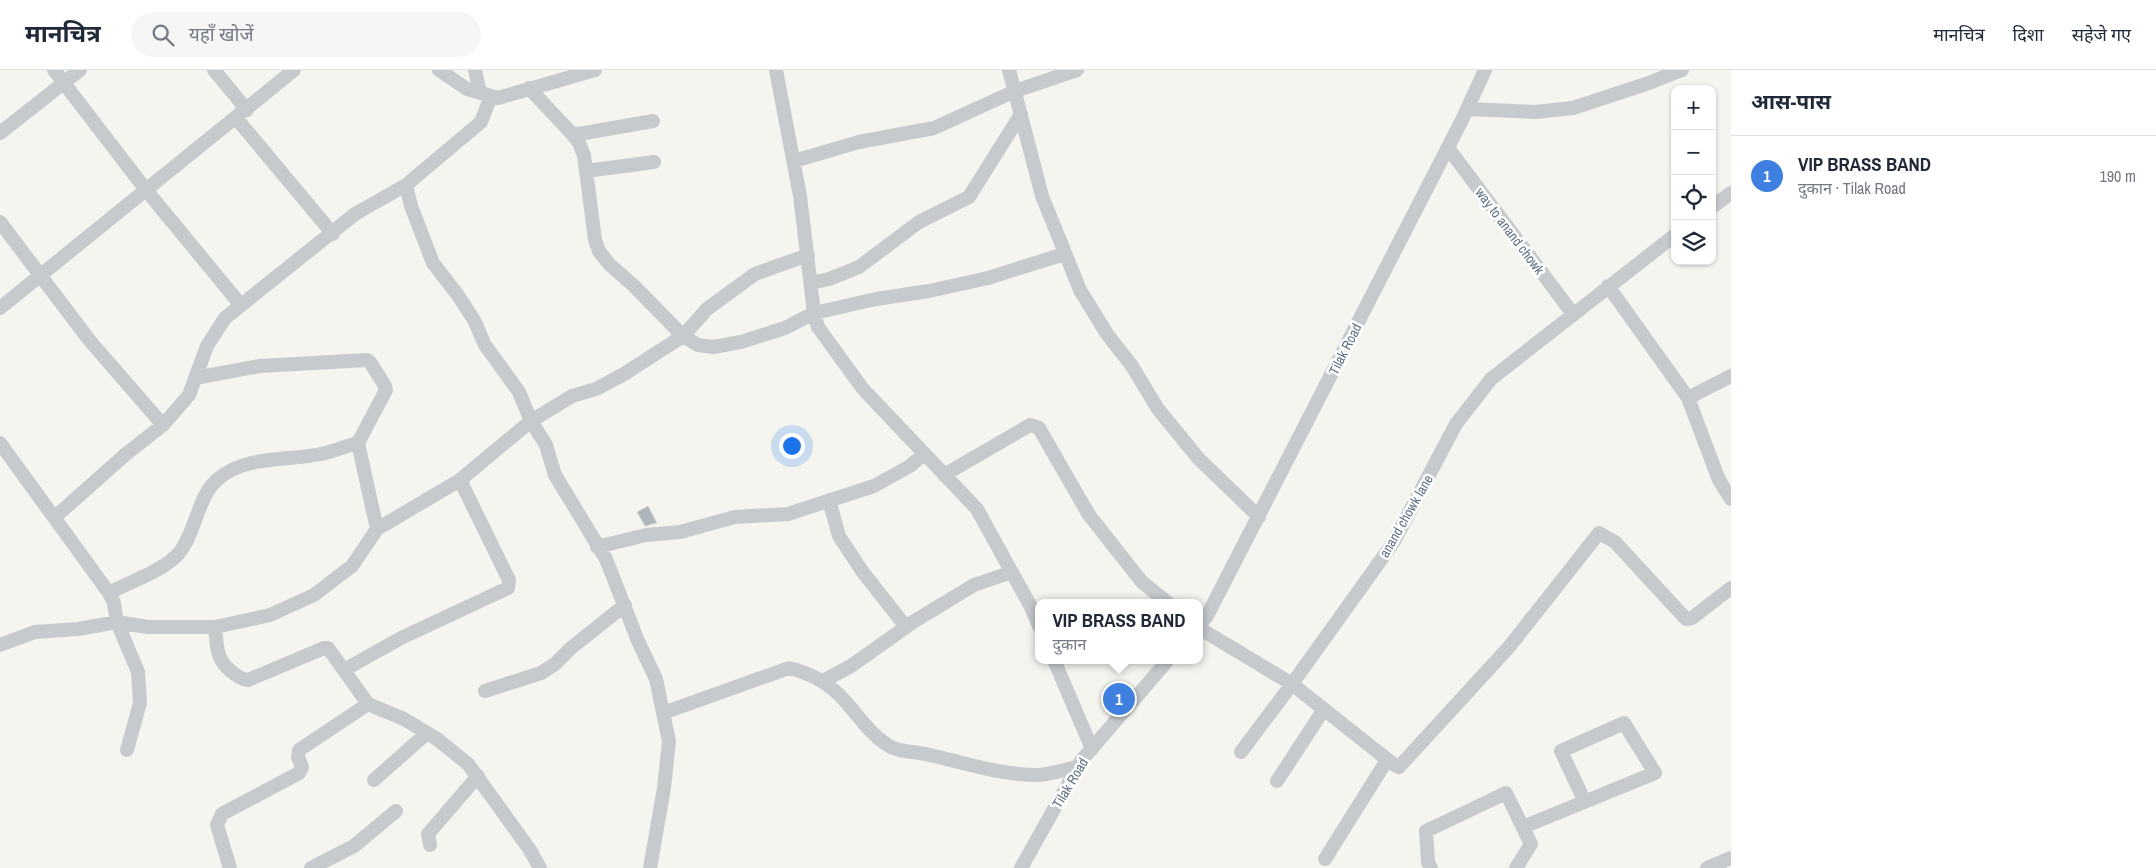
<!DOCTYPE html>
<html lang="hi">
<meta charset="utf-8">
<style>
body{margin:0;font-family:"Archivo Narrow","Noto Sans Devanagari",sans-serif;background:#f6f6f7;color:#1f2937}
.controls{position:absolute;right:15px;top:15px;display:grid;overflow:hidden;border-radius:10px;box-shadow:0 1px 4px #0004}
.controls button{width:45px;height:45px;display:grid;place-items:center;padding:0;border:0;border-bottom:1px solid #e0e1e3;background:#fff;color:#1f2937;font:25px sans-serif}
.you{position:absolute;left:791px;top:375px;width:18px;height:18px;margin:-12px;border:4px solid #fff;border-radius:50%;background:#1a73e8;box-shadow:0 0 0 8px #1a73e833}
.badge{display:grid;place-items:center;width:32px;height:32px;border-radius:50%;background:#f6540f;color:#fff;font-size:16px;font-weight:700}
.pin{position:absolute;translate:-50% -50%;border:2px solid #fff;box-shadow:0 1px 5px #0006}
.popup{position:absolute;left:1035px;top:529px;width:168px;height:65px;box-sizing:border-box;display:grid;place-content:center;border-radius:10px;background:#fff;filter:drop-shadow(0 1px 4px #0005);font-size:16px;white-space:nowrap;color:#747a83}
.popup b{font-size:19px;color:#1f2937}
.popup::after{content:'';position:absolute;left:50%;top:100%;margin-left:-10px;border:10px solid transparent;border-top-color:#fff}
.list{margin:0;padding:0;list-style:none}
h2{display:flex;justify-content:space-between;align-items:center;height:65px;margin:0;padding:0 20px;font-size:21px}
h2 small{font-size:16px;font-weight:400;color:#747a83}
.list li{display:grid;grid-template-columns:32px 1fr auto;gap:15px;align-items:center;box-sizing:border-box;height:80px;padding:0 20px;border-top:1px solid #e0e1e3}
.list b{display:block;font-size:19px;white-space:nowrap}
.list p{margin:0;font-size:16px;white-space:nowrap;color:#747a83}
.list em{font-size:16px;font-style:normal;color:#747a83}
.icon{flex:none;width:28px;height:28px;fill:none;stroke:currentColor;stroke-width:2;stroke-linecap:round;stroke-linejoin:round}
.map{position:relative;flex:none;width:1731px;height:798px;overflow:hidden}
header{display:flex;align-items:center;gap:30px;box-sizing:border-box;height:70px;padding:0 25px;background:#fff;border-bottom:1px solid #e0e1e3}
header strong{font-size:24px}
nav{display:flex;gap:28px;margin-inline-start:auto;font-size:18px}
.search{width:350px;height:45px;background:#f6f6f7;display:flex;align-items:center;gap:12px;box-sizing:border-box;padding:0 18px;border-radius:28px;color:#747a83;font-size:19px}
main{display:flex}
aside{flex:1;background:#fff}
.map>svg:first-child{display:block}
</style>
<header>
<strong>मानचित्र</strong>
<div class="search"><svg class="icon" aria-label="search" viewBox="0 0 24 24"><circle cx="10" cy="10" r="6"/><path d="M15 15l6 6"/></svg>यहाँ खोजें</div>
<nav><a>मानचित्र</a><a>दिशा</a><a>सहेजे गए</a></nav>
</header>
<main>
<div class="map">
<svg width="1731" height="798" viewBox="0 0 1731 798">
<rect width="100%" height="100%" fill="#f5f5f0"/>
<path fill="#aeb5bb" stroke="#d6d6d3" d="M 648,436 L 657,453 L 645,456 L 637,442 Z"/>
<g fill="none" stroke-linecap="round" stroke-linejoin="round">
<path stroke="#c6cacd" stroke-width="14" d="M 54,0 L 146,120 L 240,234
M 214,0 L 247,40
M 439,0 L 467,19 L 498,28 L 595,0
M 475,0 L 480,23
M 776,0 L 800,126 L 814,243 L 818,257 L 863,319 L 977,439 L 1031,537 L 1039,556
M 1009,0 L 1042,126 L 1080,220 L 1107,264 L 1132,296 L 1158,339 L 1198,388 L 1259,447
M 529,18 L 573,65 L 579,73 L 584,85 L 595,170 L 599,181 L 609,194 L 633,215 L 683,266 L 698,275 L 713,277 L 741,272 L 785,258 L 814,243 L 876,229 L 929,221 L 988,208 L 1064,184
M 1467,39 L 1535,42 L 1573,38 L 1646,14 L 1682,0
M 236,48 L 333,164
M 0,63 L 80,0
M 573,65 L 653,51
M 1448,78 L 1573,244
M 794,91 L 859,72 L 934,58 L 1015,21 L 1077,0
M 586,101 L 654,92
M 406,115 L 411,136 L 433,193 L 457,224 L 474,250 L 485,275 L 519,322 L 531,351 L 546,375 L 555,405 L 606,489 L 638,571 L 656,609 L 669,671 L 664,718 L 650,798
M 1712,137 L 1731,123
M 0,152 L 90,271 L 163,355
M 811,213 L 829,209 L 859,197 L 919,152 L 969,127 L 1021,44
M 1608,216 L 1688,328 L 1731,306
M 0,238 L 294,0
M 195,308 L 260,296 L 367,290 L 370,292 L 385,316 L 386,320 L 358,373
M 1688,328 L 1719,410 L 1731,429
M 0,373 L 109,523 L 114,533 L 117,552 L 78,559 L 35,562 L 0,575
M 944,405 L 1030,355 L 1039,358 L 1089,445 L 1142,512 L 1168,533
M 829,430 L 839,466 L 862,501 L 906,557
M 55,447 L 126,384 L 163,355 L 189,325 L 207,276 L 225,248 L 355,144 L 406,115 L 481,52 L 491,26
M 597,477 L 646,465 L 680,462 L 735,447 L 788,444 L 874,416 L 910,396 L 924,384
M 109,523 C 129,512 165,500 179,483 C 196,462 198,425 218,409 C 246,385 288,391 321,384 C 334,381 346,376 358,373 L 377,459
M 1199,555 L 1207,546 L 1462,50 L 1485,0
M 215,557 C 216,566 216,576 219,585 C 222,595 237,609 248,610 L 324,578 L 328,578 L 368,634 L 404,649 L 437,669 L 468,694 L 530,780 L 540,798
M 1199,558 L 1292,614 L 1393,473 L 1456,354 L 1491,309 L 1675,165
M 1054,590 L 1092,679
M 344,600 L 401,568 L 508,518 L 509,510 L 460,410
M 823,611 L 851,596 L 913,552 L 974,515 L 1012,502
M 485,621 L 541,603 L 555,594 L 571,578 L 625,535
M 663,643 L 789,598 C 810,603 830,614 844,630 C 858,645 869,663 886,674 C 898,683 915,681 930,685 C 965,693 1000,705 1037,705 C 1050,705 1065,699 1078,697
M 127,680 L 140,633 L 138,602 L 117,552 L 148,557 L 215,557 L 270,545 L 314,525 L 352,496 L 377,459 L 460,410 L 531,351 L 572,326 L 596,319 L 624,304 L 683,266 L 707,239 L 755,204 L 808,185
M 1241,682 L 1292,614 L 1393,694 L 1399,697 L 1509,577 L 1599,463 L 1615,472 L 1686,549 L 1692,548 L 1731,518
M 374,710 L 427,663
M 1277,711 L 1324,639
M 1523,757 L 1655,703 L 1624,653 L 1561,681 L 1585,732
M 430,775 L 428,764 L 478,706
M 1325,789 L 1387,690
M 230,798 L 217,755 L 222,744 L 299,703 L 302,697 L 298,687 L 299,680 L 368,634
M 311,798 L 354,776 L 396,741
M 1021,798 L 1081,691 L 1168,590
M 1431,798 L 1428,792 L 1426,761 L 1506,723 L 1531,774 L 1516,798
M 1707,798 L 1731,788"/>
</g>
<g text-anchor="middle" stroke-width="5" stroke-linejoin="round" paint-order="stroke">
<g font-size="14" fill="#607285" stroke="#fff">
<text transform="translate(1510 161) rotate(53)" y="5">way to anand chowk</text>
<text transform="translate(1345 279) rotate(-63)" y="5">Tilak Road</text>
<text transform="translate(1406 446) rotate(-60)" y="5">anand chowk lane</text>
<text transform="translate(1070 713) rotate(-59)" y="5">Tilak Road</text>
</g>
</g>
</svg>
<div class="controls">
<button>+</button>
<button>−</button>
<button><svg class="icon" aria-label="locate" viewBox="0 0 24 24"><circle cx="12" cy="12" r="6"/><path d="M12 2v4M12 18v4M2 12h4M18 12h4"/></svg></button>
<button><svg class="icon" aria-label="layers" viewBox="0 0 24 24"><path d="M12 4l9 5-9 5-9-5zM3 14l9 5 9-5"/></svg></button>
</div>
<div class="you"></div>
<div class="pin badge" style="left:1119px;top:629px;background:#3f7fe0">1</div>
<div class="popup"><b>VIP BRASS BAND</b>दुकान</div>
</div>
<aside>
<h2>आस-पास<small></small></h2>
<ul class="list">
<li><span class="badge" style="background:#3f7fe0">1</span><div><b>VIP BRASS BAND</b><p>दुकान · Tilak Road</p></div><em>190 m</em></li>
</ul>
</aside>
</main>
